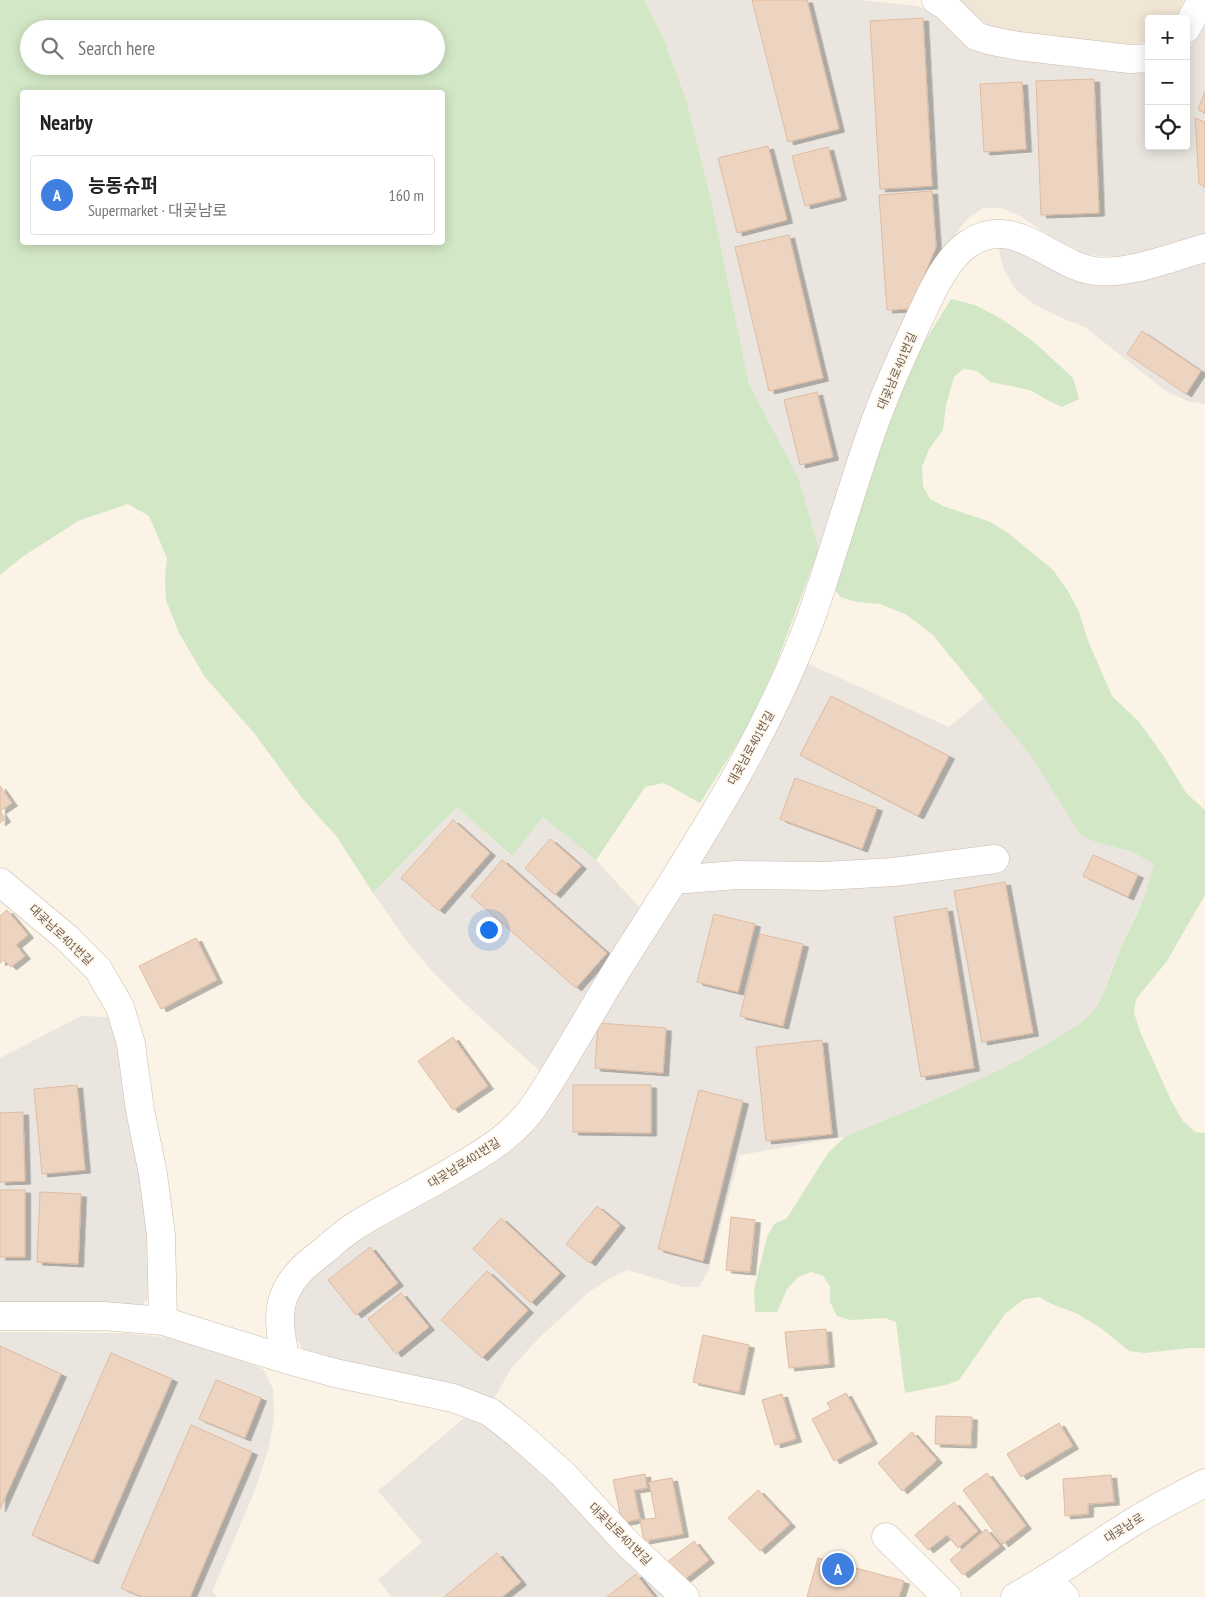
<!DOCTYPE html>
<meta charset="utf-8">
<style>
body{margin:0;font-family:"PT Sans Narrow","Noto Sans KR",sans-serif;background:#f6f6f6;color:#222}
.controls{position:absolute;right:15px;top:15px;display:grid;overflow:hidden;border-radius:5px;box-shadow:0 2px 12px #0003}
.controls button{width:45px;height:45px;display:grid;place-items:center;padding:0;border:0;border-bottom:1px solid #e0e0e0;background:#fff;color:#222;font:25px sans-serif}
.you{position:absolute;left:488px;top:929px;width:18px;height:18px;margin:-12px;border:4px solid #fff;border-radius:50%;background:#1a73e8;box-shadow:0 0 0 8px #1a73e833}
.badge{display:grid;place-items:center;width:32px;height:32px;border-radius:50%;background:#da7855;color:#fff;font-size:16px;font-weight:700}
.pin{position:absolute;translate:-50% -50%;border:2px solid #fff;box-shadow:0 1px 5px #0006}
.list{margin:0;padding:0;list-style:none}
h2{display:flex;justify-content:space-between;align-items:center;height:65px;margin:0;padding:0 20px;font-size:21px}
h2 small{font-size:16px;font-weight:400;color:#767676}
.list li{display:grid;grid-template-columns:32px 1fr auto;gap:15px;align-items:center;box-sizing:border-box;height:80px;margin:0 10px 10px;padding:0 10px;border:1px solid #e0e0e0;border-radius:5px}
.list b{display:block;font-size:19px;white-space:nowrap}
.list p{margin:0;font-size:16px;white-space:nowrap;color:#767676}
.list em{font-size:16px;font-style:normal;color:#767676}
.icon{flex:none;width:28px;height:28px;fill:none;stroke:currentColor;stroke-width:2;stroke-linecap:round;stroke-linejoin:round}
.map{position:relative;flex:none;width:1205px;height:1597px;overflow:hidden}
.search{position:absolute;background:#fff;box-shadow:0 2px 12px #0003;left:20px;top:20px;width:425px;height:55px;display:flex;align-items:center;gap:12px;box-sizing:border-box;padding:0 18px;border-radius:28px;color:#767676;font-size:19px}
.panel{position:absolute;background:#fff;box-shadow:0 2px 12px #0003;left:20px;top:90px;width:425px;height:155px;border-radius:5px}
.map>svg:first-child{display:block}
</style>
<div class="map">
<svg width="1205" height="1597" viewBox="0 0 1205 1597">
<defs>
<filter id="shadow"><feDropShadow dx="5.5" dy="3" stdDeviation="0" flood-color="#0004"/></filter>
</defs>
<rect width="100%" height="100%" fill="#faf3e6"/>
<path fill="#f1e5d5" d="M 953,0 L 1184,0 L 1175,19 L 1149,19 L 1149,40 L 1121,51 L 1007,33 L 981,24 Z"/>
<path fill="#ebe5df" d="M 644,0 L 860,0 L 917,6 L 931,11 L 979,49 L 1002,58 L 1071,67 L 1149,74 L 1149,146 L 1186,146 L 1186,52 L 1198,35 L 1205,21 L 1205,235 L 1147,252 L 1110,257 L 1086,254 L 1055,240 L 1022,217 L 1002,208 L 983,208 L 968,218 L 954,237 L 937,264 L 819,549 L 798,477 L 749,384 L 710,195 L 687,102 L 665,42 Z
M 1019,245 L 1043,263 L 1205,260 L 1205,404 L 1187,401 L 1166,391 L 1085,327 L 1062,318 L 1035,305 L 1016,290 L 1004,270 L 998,246 Z
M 804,662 L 949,727 L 985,697 L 1031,756 L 1089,840 L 1133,852 L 1155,864 L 1151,880 L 1114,963 L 1103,994 L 1092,1013 L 1074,1027 L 1034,1051 L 979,1080 L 845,1137 L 740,1155 L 708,1272 L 699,1287 L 684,1287 L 628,1270 L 610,1278 L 589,1292 L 541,1336 L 512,1367 L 491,1404 L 316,1360 L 302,1348 L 294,1333 L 292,1318 L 295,1302 L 301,1289 L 316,1273 L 342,1250 L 450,1190 L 492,1164 L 509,1150 Z
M 457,807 L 511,856 L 543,817 L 596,860 L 643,911 L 543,1074 L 463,1002 L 433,972 L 406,940 L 373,893 Z
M 81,1016 L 109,1017 L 120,1047 L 149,1226 L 153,1294 L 143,1304 L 83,1306 L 0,1304 L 0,1058 Z
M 0,1332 L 126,1333 L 169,1338 L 230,1355 L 263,1369 L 273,1389 L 274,1419 L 268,1450 L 255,1490 L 212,1592 L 218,1597 L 0,1597 Z
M 465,1417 L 490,1428 L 521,1451 L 668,1597 L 392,1597 L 378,1580 L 422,1542 L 378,1491 Z"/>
<path fill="#d2e7c5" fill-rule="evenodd" d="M 0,0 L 644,0 L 665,42 L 687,102 L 710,195 L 749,384 L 798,477 L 819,549 L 776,664 L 746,730 L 700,803 L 664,783 L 645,787 L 596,860 L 543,817 L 512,856 L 457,807 L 373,893 L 337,837 L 302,798 L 254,733 L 205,677 L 179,633 L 166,600 L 165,577 L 167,558 L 149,516 L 128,504 L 78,521 L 22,557 L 0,575 ZM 29,29 L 436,29 L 436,66 L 29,66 ZM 22,92 L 442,92 L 442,242 L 22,242 Z
M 951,299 L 975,305 L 1000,318 L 1033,341 L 1073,378 L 1079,399 L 1062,407 L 1049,401 L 1030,390 L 990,382 L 977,371 L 963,369 L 954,377 L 946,405 L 943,430 L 929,449 L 922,467 L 923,486 L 930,499 L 943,506 L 988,521 L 1007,532 L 1053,570 L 1068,591 L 1079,612 L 1088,641 L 1112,696 L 1139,722 L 1163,755 L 1186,793 L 1205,810 L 1205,895 L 1167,961 L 1136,999 L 1134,1013 L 1141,1034 L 1171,1100 L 1183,1121 L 1195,1132 L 1205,1133 L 1205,1348 L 1190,1348 L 1145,1353 L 1129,1351 L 1102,1329 L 1076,1313 L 1054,1305 L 1039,1297 L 1024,1299 L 1005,1314 L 959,1380 L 946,1385 L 905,1393 L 896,1322 L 885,1318 L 850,1320 L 837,1316 L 830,1302 L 830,1286 L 823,1276 L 811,1272 L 798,1277 L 787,1289 L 777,1312 L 755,1312 L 754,1290 L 767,1237 L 774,1224 L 787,1218 L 828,1153 L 845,1137 C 914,1107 987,1081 1051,1041 C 1064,1033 1080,1025 1091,1013 C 1104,999 1108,979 1115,962 C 1128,929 1147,898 1154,864 L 1133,852 L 1089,840 L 1080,834 L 1031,756 L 933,635 L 907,615 L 880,604 L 857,602 L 840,597 L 833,587 L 882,434 L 911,364 Z"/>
<path fill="#edd4c0" stroke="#dfbba1" filter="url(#shadow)" d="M 752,0 L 807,0 L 839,129 L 788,142 Z
M 923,18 L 932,186 L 880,189 L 870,21 Z
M 1094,79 L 1099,213 L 1041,215 L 1036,81 Z
M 1022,82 L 1026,149 L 984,152 L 980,84 Z
M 1205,91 L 1205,113 L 1198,110 Z
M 1195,118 L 1205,122 L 1205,186 L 1199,184 Z
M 768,146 L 787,220 L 737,233 L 718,158 Z
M 828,147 L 841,197 L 805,206 L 792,156 Z
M 932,191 L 936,247 L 910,309 L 887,310 L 879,195 Z
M 789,235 L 823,378 L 769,391 L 735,247 Z
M 1142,331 L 1201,371 L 1186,394 L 1127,354 Z
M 817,392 L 833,457 L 800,465 L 784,400 Z
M 831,696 L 949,756 L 918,816 L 800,755 Z
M 795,778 L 877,808 L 862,849 L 780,819 Z
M 0,786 L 12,803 L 0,811 L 5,819 L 0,823 Z
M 453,820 L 490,853 L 439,911 L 401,878 Z
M 550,839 L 581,866 L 555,895 L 525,868 Z
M 1093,855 L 1138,875 L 1128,897 L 1083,876 Z
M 502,860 L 607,953 L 576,988 L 471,896 Z
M 1005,882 L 1033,1033 L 982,1042 L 954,891 Z
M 947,908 L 974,1068 L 921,1077 L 894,917 Z
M 7,910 L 28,935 L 16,945 L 25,956 L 11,967 L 4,960 L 0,963 L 0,916 Z
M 714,914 L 755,924 L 738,992 L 697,982 Z
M 760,934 L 803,944 L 783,1026 L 740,1016 Z
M 196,938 L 217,980 L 161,1009 L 139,966 Z
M 598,1023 L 666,1028 L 663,1073 L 595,1068 Z
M 453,1037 L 488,1086 L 453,1110 L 418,1061 Z
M 822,1040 L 832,1134 L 766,1141 L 756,1047 Z
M 77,1085 L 85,1170 L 42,1174 L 34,1089 Z
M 573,1085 L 651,1085 L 651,1133 L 573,1132 Z
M 699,1090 L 743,1101 L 703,1261 L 658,1249 Z
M 23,1112 L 25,1181 L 0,1182 L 0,1113 Z
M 0,1190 L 25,1190 L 25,1257 L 0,1257 Z
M 40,1192 L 81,1194 L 78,1264 L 37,1262 Z
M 597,1206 L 620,1225 L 590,1263 L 566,1244 Z
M 731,1217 L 755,1220 L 750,1272 L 726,1270 Z
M 501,1218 L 560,1273 L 531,1303 L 473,1249 Z
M 370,1247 L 398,1283 L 356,1315 L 328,1280 Z
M 487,1271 L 528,1310 L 482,1358 L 441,1320 Z
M 401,1293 L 429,1327 L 396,1354 L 368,1319 Z
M 826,1329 L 829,1364 L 789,1368 L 785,1332 Z
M 703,1335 L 749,1345 L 739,1392 L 693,1382 Z
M 0,1346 L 61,1374 L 0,1509 Z
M 111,1353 L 172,1379 L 93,1561 L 32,1535 Z
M 216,1380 L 261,1398 L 245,1438 L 199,1419 Z
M 846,1393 L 872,1441 L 834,1461 L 812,1419 L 831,1409 L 827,1403 Z
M 782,1394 L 796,1439 L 775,1445 L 762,1400 Z
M 936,1416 L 972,1417 L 971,1445 L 935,1444 Z
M 1059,1423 L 1073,1446 L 1021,1477 L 1007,1454 Z
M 191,1425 L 252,1452 L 190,1597 L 143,1597 L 121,1588 Z
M 912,1432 L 937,1460 L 902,1491 L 878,1463 Z
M 987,1473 L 1026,1526 L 1003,1544 L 963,1490 Z
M 645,1474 L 647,1488 L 634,1490 L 640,1519 L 622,1523 L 613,1480 Z
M 1111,1475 L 1114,1502 L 1088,1504 L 1088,1514 L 1065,1516 L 1063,1479 Z
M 672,1478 L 683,1534 L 644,1541 L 640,1520 L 656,1518 L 649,1482 Z
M 758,1490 L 790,1524 L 760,1551 L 728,1518 Z
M 954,1502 L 978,1531 L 958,1548 L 947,1535 L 928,1550 L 915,1535 Z
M 986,1529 L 1000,1546 L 963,1575 L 950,1560 Z
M 694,1541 L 709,1560 L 685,1579 L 666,1563 Z
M 497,1553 L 521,1582 L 502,1597 L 444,1597 Z
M 818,1558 L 904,1581 L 899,1597 L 807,1597 Z
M 636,1574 L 654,1597 L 607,1597 Z"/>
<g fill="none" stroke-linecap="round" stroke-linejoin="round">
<g stroke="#cbbbad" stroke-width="29">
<path id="minor" d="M 936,0 L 946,6 L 976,36 L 988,40 L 1018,46 L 1130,59 L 1149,58
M 1186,29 L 1202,0
M 674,880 L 736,875 L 824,876 L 894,872 L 995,859
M 0,882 L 67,938 L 98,969 L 120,1007 L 131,1044 L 140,1110 L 153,1174 L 161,1235 L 163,1321
M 0,1316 L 104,1316 L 163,1321 L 285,1359 L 335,1373 L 453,1398 L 490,1412 L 518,1434 L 563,1474 L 627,1543 L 685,1597
M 285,1359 C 282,1339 276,1316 284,1296 C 292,1275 309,1262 326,1249 C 336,1240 347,1231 358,1224 C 390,1205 424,1188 456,1169 C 486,1151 517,1133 536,1103 C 566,1058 591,1011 620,965 C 691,853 768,738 813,612 C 833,554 850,494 870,436 C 884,395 902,356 920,317 C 932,292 945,260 968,244 C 1014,212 1051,265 1095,271 C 1129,275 1172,257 1205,248
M 886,1537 L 947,1597
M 1047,1579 L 1065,1597
M 1015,1597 C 1052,1577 1086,1552 1122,1529 C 1148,1512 1177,1497 1205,1483"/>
</g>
<use href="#minor" stroke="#fff" stroke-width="28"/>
</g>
<g text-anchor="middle" stroke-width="4" stroke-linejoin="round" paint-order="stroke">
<g font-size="12" fill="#715b4d" stroke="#fdf7ec">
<text transform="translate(897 371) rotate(-67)" y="4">대곶남로401번길</text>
<text transform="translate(751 748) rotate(-61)" y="4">대곶남로401번길</text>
<text transform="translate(61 935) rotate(43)" y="4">대곶남로401번길</text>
<text transform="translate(464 1163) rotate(-32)" y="4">대곶남로401번길</text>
<text transform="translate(1124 1528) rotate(-32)" y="4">대곶남로</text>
<text transform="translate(620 1534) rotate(45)" y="4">대곶남로401번길</text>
</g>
</g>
</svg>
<div class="controls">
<button>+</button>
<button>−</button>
<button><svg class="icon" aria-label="locate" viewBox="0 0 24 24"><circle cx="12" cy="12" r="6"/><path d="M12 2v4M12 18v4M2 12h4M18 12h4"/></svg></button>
</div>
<div class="you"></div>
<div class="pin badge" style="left:838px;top:1569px;background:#3f7fe0">A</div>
<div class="search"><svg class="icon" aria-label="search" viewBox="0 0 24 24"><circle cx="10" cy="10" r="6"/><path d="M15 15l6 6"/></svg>Search here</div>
<section class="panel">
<h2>Nearby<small></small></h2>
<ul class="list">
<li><span class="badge" style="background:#3f7fe0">A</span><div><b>능동슈퍼</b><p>Supermarket · 대곶남로</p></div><em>160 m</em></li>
</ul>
</section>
</div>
